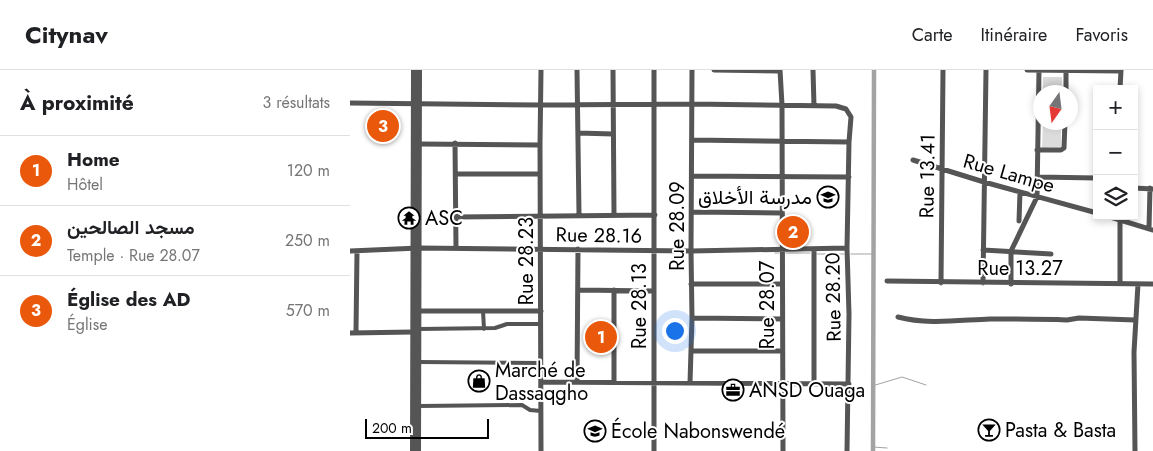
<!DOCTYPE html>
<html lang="fr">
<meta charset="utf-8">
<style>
body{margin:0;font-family:Jost,Vazirmatn,sans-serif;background:#f6f6f6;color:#202124}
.controls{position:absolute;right:15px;top:15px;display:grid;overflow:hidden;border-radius:0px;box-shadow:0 2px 8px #0003}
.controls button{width:45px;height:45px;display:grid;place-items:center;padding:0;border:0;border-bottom:1px solid #e0e0e0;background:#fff;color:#202124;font:25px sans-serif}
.compass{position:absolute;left:683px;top:15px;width:45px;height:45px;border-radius:50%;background:#fff;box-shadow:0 2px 8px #0003;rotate:194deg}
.scale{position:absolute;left:15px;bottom:12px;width:124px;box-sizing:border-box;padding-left:5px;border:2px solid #000;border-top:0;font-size:14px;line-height:18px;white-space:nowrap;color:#000;-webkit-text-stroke:4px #fff;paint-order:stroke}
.you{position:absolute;left:324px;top:260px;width:18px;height:18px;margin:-12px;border:4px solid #fff;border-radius:50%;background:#1a73e8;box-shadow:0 0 0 8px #1a73e833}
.badge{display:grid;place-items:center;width:32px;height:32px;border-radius:50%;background:#ea580c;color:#fff;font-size:16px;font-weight:700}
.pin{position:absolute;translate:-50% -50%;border:2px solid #fff;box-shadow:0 1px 5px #0006}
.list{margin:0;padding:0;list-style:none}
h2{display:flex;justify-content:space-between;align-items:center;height:65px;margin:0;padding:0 20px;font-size:21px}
h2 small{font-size:16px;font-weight:400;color:#757577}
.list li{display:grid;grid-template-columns:32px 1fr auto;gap:15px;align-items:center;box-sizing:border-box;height:70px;padding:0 20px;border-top:1px solid #e0e0e0}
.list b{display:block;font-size:19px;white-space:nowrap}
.list p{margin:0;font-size:16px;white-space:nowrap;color:#757577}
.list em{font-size:16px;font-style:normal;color:#757577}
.icon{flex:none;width:28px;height:28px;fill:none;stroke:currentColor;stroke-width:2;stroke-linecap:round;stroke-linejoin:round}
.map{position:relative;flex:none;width:803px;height:381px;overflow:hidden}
header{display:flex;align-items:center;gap:30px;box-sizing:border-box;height:70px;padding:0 25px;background:#fff;border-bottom:1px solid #e0e0e0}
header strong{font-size:24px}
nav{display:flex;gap:28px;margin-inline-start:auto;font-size:18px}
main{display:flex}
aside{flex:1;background:#fff}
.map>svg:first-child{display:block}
</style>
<header>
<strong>Citynav</strong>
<nav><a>Carte</a><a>Itinéraire</a><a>Favoris</a></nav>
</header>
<main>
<aside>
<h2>À proximité<small>3 résultats</small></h2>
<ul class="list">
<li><span class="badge">1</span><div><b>Home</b><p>Hôtel</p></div><em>120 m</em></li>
<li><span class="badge">2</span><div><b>مسجد الصالحين</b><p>Temple · Rue 28.07</p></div><em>250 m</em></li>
<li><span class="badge">3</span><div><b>Église des AD</b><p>Église</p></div><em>570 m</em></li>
</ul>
</aside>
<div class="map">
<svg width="803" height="381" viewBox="0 0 803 381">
<rect width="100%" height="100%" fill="#fff"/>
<path fill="#dcdcdc" d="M 693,7 L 712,7 L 712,22 L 693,22 Z
M 693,53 L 711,53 L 711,77 L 692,78 Z"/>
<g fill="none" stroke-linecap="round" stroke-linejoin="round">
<path stroke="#a3a3a3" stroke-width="1" d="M 425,183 L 429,183
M 436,183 L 460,183
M 467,184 L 494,184
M 501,184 L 523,184
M 522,316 L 552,307 L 576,315
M 523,377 L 537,378"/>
<path stroke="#a3a3a3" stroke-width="4.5" d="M 523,381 L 524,0"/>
<path stroke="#555" stroke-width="4" d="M 133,241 L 134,259
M 69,259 L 145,258 L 157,254 L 191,254
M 69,292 L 191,293
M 69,336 L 172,335 L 180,340 L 191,341"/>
<path stroke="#555" stroke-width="5" d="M 191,0 L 190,75 L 191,381
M 227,0 L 229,144
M 263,0 L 264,144
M 304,0 L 304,381
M 364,0 L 430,1
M 430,0 L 432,35 L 433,381
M 463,0 L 464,36
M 677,0 L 771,1
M 770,19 L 771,0
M 716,22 L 716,1
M 0,33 L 191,35 L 342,34 L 486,36 L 496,39 L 501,47 L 499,72 L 497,178 L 499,244 L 497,381
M 228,63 L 263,64
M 342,70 L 499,72
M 105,73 L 106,178
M 69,74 L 190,75
M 687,80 L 711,80 L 714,78 L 715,52
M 563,90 L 634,112 L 747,143
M 106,104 L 190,104
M 342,106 L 499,107
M 687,107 L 747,108
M 784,118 L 803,119
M 342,142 L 431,143
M 757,146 L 803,160
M 770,146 L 770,213
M 106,147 L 305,145
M 669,151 L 670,122
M 799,158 L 800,118
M 464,179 L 464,313
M 633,180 L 701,184
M 0,181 L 69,178 L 341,181 L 497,178
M 537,211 L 803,214
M 591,213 L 593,0
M 633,213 L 636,0
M 341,214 L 432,214
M 661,214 L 661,181 L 687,127 L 689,0
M 228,220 L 304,221
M 264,220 L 264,312
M 69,241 L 191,241
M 548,247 C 577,255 610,250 640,249 C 666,249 691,249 717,250 L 729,248 L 785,250
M 342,248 L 432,249
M 6,262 L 7,181
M 0,263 L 63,262
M 341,281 L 432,281
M 191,312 L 499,314
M 227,312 L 228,179
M 340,313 L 342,248 L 341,181 L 342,0
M 785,381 L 784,282 L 788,214"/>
<path stroke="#555" stroke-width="6" d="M 63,381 L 64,0
M 68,381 L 69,0"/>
</g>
<defs>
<g id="school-ring" transform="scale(1.125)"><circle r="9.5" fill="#fff" stroke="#000" stroke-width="1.5"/><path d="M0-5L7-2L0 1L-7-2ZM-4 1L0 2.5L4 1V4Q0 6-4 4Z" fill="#000"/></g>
<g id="temple-ring" transform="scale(1.125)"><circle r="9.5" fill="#fff" stroke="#000" stroke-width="1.5"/><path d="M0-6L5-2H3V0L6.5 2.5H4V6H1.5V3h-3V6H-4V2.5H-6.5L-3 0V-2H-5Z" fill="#000"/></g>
<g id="shop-ring" transform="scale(1.125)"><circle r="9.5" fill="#fff" stroke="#000" stroke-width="1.5"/><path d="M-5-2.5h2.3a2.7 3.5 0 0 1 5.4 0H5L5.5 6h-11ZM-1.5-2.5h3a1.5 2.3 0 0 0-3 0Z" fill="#000"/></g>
<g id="office-ring" transform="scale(1.125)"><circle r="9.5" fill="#fff" stroke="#000" stroke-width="1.5"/><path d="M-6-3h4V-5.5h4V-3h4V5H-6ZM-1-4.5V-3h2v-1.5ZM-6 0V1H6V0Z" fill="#000"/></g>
<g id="bar-ring" transform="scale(1.125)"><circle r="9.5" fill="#fff" stroke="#000" stroke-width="1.5"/><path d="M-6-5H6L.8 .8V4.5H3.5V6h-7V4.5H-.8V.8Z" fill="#000"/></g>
</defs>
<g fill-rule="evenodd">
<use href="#school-ring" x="478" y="127"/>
<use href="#temple-ring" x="59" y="148"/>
<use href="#shop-ring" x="129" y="311"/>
<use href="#office-ring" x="383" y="320"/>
<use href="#bar-ring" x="639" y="360"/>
<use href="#school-ring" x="245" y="361"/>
</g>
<g text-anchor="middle" stroke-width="4" stroke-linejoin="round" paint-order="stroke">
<g font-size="20" fill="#000" stroke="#fff">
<text transform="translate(659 103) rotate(16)" y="7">Rue Lampe</text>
<text transform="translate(577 106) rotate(-89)" y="7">Rue 13.41</text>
<text transform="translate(327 156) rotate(-90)" y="7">Rue 28.09</text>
<text transform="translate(249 165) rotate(1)" y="7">Rue 28.16</text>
<text transform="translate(176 191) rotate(-90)" y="7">Rue 28.23</text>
<text x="670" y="205">Rue 13.27</text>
<text transform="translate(483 227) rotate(-91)" y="7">Rue 28.20</text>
<text transform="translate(417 235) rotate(-90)" y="7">Rue 28.07</text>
<text transform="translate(289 236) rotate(-90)" y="7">Rue 28.13</text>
</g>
<g font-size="20" fill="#000" stroke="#fff" text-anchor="start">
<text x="462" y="134" text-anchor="end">مدرسة الأخلاق</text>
<text x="75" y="155">ASC</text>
<text x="145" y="307">Marché de<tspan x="145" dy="23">Dassaqgho</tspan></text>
<text x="399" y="327">ANSD Ouaga</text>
<text x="655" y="367">Pasta &amp; Basta</text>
<text x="261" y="368">École Nabonswendé</text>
</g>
</g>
</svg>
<div class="controls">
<button>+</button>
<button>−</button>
<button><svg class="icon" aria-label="layers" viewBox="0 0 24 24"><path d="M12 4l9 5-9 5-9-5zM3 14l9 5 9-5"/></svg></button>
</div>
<svg class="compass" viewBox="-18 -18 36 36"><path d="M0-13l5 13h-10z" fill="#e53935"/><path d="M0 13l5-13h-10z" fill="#757577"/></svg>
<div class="scale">200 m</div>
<div class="you"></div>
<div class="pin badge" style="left:251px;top:267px">1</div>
<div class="pin badge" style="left:443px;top:162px">2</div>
<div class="pin badge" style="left:33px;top:56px">3</div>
</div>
</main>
